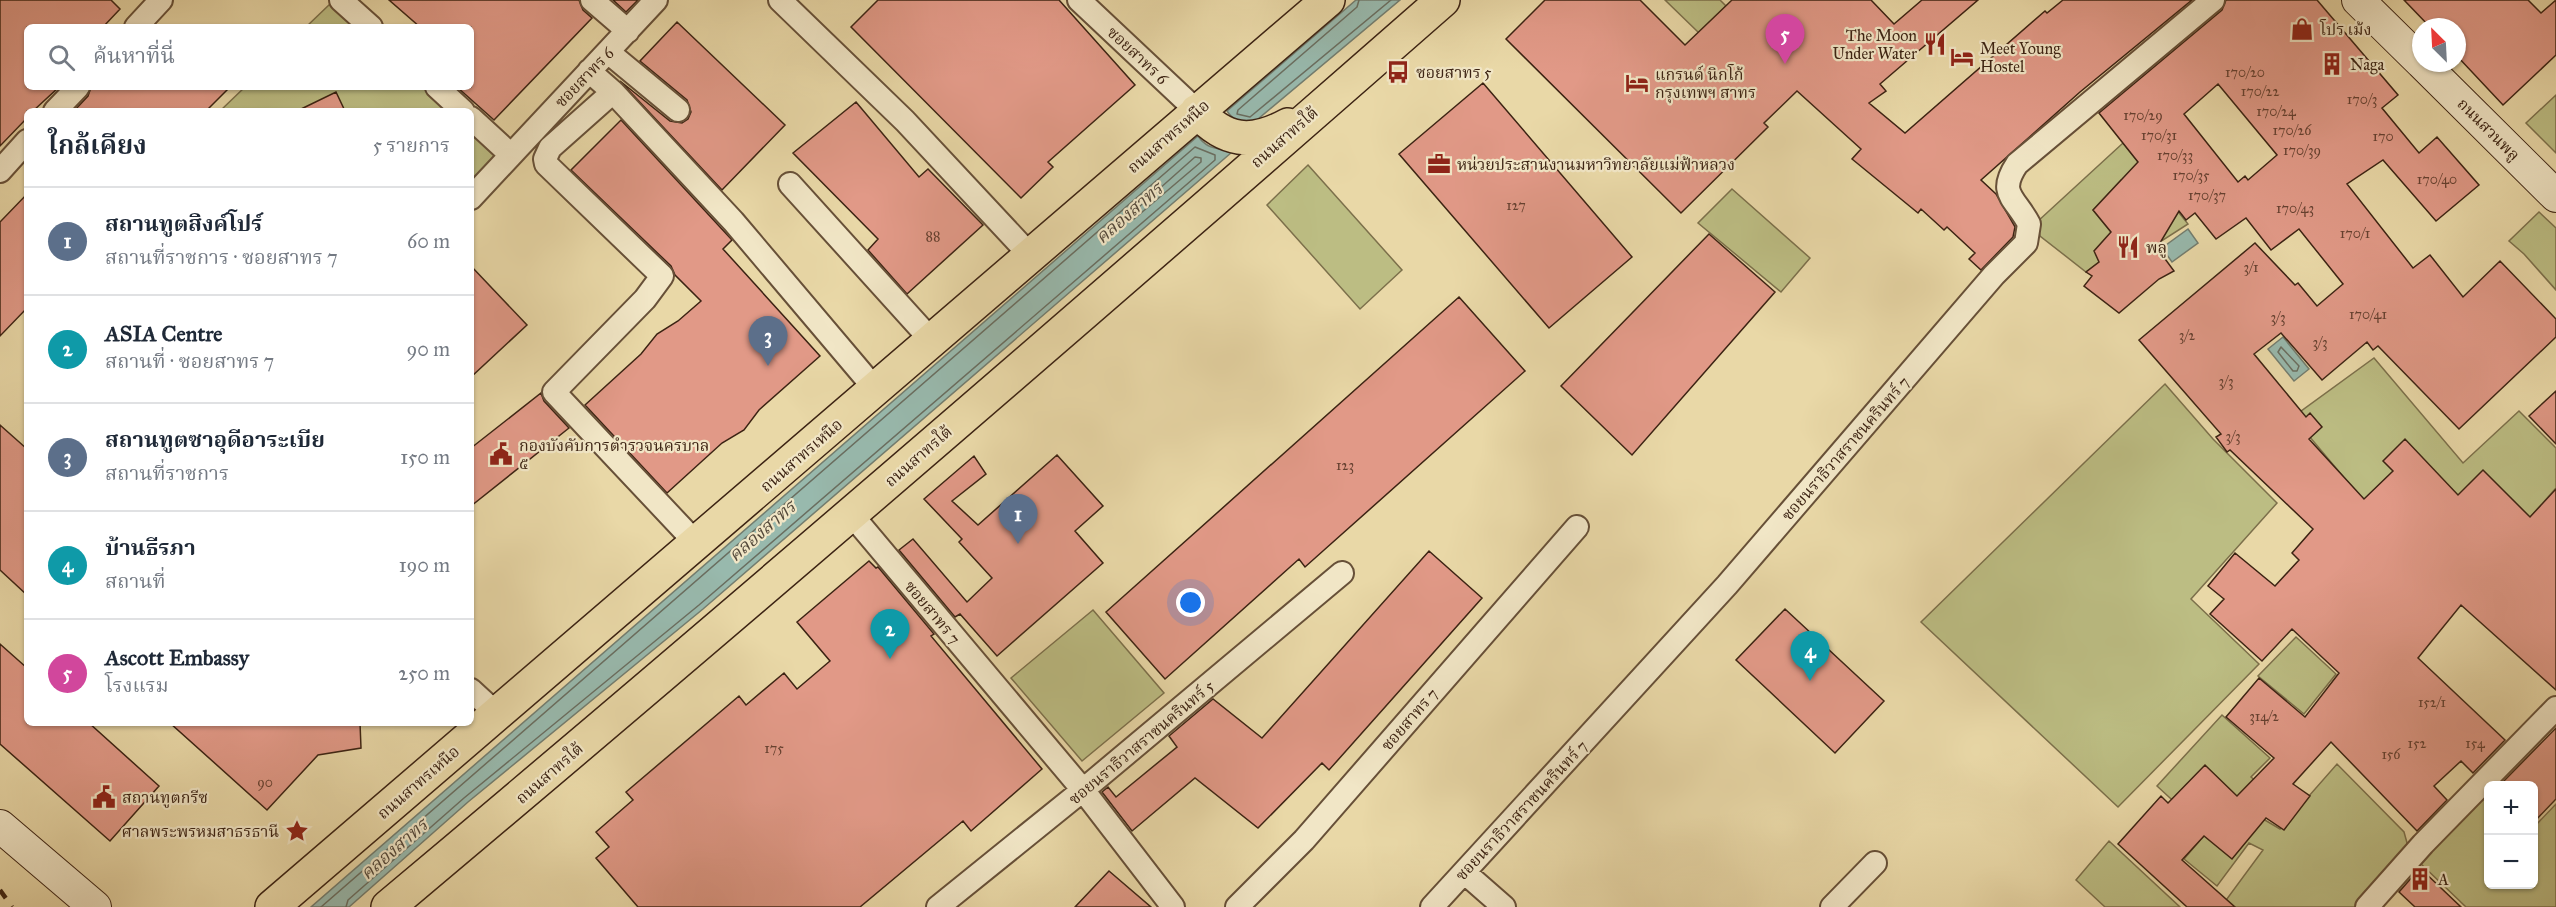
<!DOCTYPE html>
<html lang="th">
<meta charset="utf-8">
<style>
body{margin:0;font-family:"IM FELL Great Primer","Noto Serif Thai",serif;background:#f6f6f7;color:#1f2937}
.controls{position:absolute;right:18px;bottom:18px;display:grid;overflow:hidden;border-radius:9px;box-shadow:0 2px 4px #0004}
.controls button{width:54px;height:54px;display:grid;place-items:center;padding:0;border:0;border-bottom:2px solid #e0e1e3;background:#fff;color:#1f2937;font:30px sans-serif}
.compass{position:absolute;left:2412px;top:18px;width:54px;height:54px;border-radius:50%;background:#fff;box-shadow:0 2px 4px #0004;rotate:336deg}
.you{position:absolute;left:1191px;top:603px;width:21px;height:21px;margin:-15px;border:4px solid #fff;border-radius:50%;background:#1a73e8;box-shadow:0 0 0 9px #1a73e833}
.badge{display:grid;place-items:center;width:39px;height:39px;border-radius:50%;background:#d93025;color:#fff;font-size:20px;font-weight:700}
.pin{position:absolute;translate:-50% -50px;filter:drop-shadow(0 2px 3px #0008)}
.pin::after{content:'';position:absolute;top:32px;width:21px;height:18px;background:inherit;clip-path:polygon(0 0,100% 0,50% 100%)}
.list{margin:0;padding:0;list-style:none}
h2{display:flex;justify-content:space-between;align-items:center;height:78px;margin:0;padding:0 24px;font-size:26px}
h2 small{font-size:20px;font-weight:400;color:#747a83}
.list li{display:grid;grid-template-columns:39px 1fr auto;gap:18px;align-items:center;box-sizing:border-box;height:108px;padding:0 24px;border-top:2px solid #e0e1e3}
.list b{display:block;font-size:22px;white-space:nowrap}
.list p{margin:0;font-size:20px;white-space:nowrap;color:#747a83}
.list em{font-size:20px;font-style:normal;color:#747a83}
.icon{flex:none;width:33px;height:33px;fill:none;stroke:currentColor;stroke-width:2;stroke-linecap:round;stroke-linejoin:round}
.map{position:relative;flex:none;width:2556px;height:907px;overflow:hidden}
.search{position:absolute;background:#fff;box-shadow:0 2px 4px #0004;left:24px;top:24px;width:450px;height:66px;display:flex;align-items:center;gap:15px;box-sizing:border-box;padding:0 21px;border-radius:9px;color:#747a83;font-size:22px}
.panel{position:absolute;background:#fff;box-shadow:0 2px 4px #0004;left:24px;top:108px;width:450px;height:618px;border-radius:9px}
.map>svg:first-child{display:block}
</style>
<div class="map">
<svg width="2556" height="907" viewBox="0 0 2556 907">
<rect width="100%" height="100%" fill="#e9d8a7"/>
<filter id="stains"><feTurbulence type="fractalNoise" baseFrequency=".00333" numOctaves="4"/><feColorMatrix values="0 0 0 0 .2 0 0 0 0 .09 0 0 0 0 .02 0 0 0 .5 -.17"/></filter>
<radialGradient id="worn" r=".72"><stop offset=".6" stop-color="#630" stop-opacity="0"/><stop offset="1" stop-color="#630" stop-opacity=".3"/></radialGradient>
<path fill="#bcbd83" stroke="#7c704b" stroke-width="1.5" d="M 1665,0 L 1720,0 L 1726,6 L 1699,33 Z
M 330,4 L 357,27 L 306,27 Z
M 245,87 L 425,87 L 453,111 L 220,111 Z
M 2556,95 L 2556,153 L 2526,123 Z
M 471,127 L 502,154 L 471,189 Z
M 2123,143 L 2188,224 L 2160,242 L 2121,180 L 2093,210 L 2111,232 L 2099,262 L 2086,272 L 2040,236 L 2037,222 Z
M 1308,165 L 1402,270 L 1360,309 L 1267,205 Z
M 1732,189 L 1810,258 L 1781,292 L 1698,223 Z
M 2539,212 L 2556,228 L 2556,290 L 2524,254 L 2509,241 Z
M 2374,358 L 2463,463 L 2519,411 L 2556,448 L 2556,488 L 2519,530 L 2394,537 L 2293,417 Z
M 2165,384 L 2213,439 L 2277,503 L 2191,599 L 2259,664 L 2118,807 L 1921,622 Z
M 1093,610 L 1164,693 L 1082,761 L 1011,678 Z
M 2296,637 L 2336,674 L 2304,714 L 2258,676 Z
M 2222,715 L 2270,758 L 2251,777 L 2275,797 L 2258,816 L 2280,829 L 2337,764 L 2404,832 L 2409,850 L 2359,907 L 2221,907 L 2263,850 L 2249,843 L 2217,886 L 2184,859 L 2207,832 L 2157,786 Z
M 2488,788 L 2488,884 L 2534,884 L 2534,827 L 2556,804 L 2556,907 L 2466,907 L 2420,863 Z
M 2109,841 L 2180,907 L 2105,907 L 2076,880 Z"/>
<path fill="#98b9ad" stroke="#737d6f" stroke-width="1.5" d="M 1356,0 L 1400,0 L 1252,124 C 1240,123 1234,121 1227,111 Z
M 1198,136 C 1208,151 1223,151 1239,146 L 703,609 L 468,802 L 349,907 L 311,907 Z
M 2188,229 L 2198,243 L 2172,262 L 2162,248 Z
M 2283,337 L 2309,369 L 2294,381 L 2268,349 Z"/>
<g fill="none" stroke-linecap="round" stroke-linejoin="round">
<path stroke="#6a6e60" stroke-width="1.5" d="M 1359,0 L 1357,7 L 1238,110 L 1237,114 L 1250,117 L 1391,0
M 1195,157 L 1201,158 L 1201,162 L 1134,219 L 1130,219 L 1131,214 Z
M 2281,347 L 2299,366 L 2297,371 L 2293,371 L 2278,352 Z
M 321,907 L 1195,147 L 1215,155 L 1215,160 L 699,605 L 464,798 L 348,900 L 346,907"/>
</g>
<path fill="#e19987" stroke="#3c2313" stroke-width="1.5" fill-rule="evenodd" d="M 0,0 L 111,0 L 120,9 L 103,27 L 27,27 L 27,87 L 59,87 L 33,111 L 27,111 L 27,118 L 0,146 Z
M 389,0 L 579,0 L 583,10 L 592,18 L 494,120 L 457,87 L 471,87 L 471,27 L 420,27 Z
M 613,0 L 638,0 L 626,12 Z
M 878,0 L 1059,0 L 1135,85 L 1048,162 L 1053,167 L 1021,198 L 851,27 Z
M 1545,0 L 1640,0 L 1685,45 L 1732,0 L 1871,0 L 1894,24 L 1922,0 L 1978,0 L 1880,84 L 1886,91 L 1869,103 L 1905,133 L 2045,11 L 2047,13 L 2063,0 L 2192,0 L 2080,92 L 1981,180 L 1996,194 L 2015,227 L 2013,237 L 1981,270 L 1969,259 L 1975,253 L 1947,227 L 1944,230 L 1921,209 L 1918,213 L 1852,159 L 1861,149 L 1797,91 L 1764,123 L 1768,127 L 1681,213 L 1506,39 Z
M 2226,0 L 2317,0 L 2398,95 L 2382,108 L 2419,153 L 2437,137 L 2479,185 L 2436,221 L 2383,160 L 2347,184 L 2413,268 L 2430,255 L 2463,297 L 2500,261 L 2556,319 L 2556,337 L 2459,429 L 2378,346 L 2373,350 L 2367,342 L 2322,380 L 2281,333 L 2254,354 L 2306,417 L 2310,413 L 2322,427 L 2309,439 L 2364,499 L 2393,471 L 2383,461 L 2405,439 L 2458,495 L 2483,470 L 2530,517 L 2556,489 L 2556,690 L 2461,605 L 2418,658 L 2505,740 L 2473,773 L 2461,761 L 2434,786 L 2447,800 L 2417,831 L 2331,742 L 2293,784 L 2310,796 L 2284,830 L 2266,818 L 2232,859 L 2204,836 L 2182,860 L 2235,907 L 2187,907 L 2118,844 L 2161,796 L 2168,803 L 2205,765 L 2237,796 L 2274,758 L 2226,717 L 2259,678 L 2305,717 L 2339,673 L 2292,629 L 2262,661 L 2210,614 L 2224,599 L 2208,586 L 2235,553 L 2275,586 L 2299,560 L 2292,553 L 2313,529 L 2230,450 L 2227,452 L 2216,437 L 2221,434 L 2139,340 L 2255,243 L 2295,285 L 2298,283 L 2317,306 L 2343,284 L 2299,229 L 2271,250 L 2246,218 L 2216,239 L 2195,213 L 2186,220 L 2179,211 L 2157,248 L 2174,271 L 2159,279 L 2119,313 L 2084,286 L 2092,276 L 2086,272 L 2099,262 L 2094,251 L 2111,232 L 2093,210 L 2138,162 L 2099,113 L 2222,10 ZM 2218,84 L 2277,155 L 2248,180 L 2245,176 L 2238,182 L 2184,114 Z
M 2404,0 L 2528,0 L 2541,13 L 2556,0 L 2556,55 L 2503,105 L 2457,56 L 2457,27 L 2430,27 Z
M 677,22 L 785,125 L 722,190 L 620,81 L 670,121 L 682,123 L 688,119 L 691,112 L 687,100 L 640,61 Z
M 1483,83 L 1632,257 L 1549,328 L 1399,154 Z
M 91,87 L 230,87 L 206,111 L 74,111 L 88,96 Z
M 336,92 L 345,111 L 297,111 Z
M 856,102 L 919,177 L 928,169 L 983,225 L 907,294 L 868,250 L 878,239 L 793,153 Z
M 621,120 L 732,240 L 723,249 L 820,356 L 759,410 L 744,430 L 722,443 L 667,493 L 585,405 L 641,354 L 657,334 L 678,321 L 701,301 L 675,275 L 671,266 L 571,170 Z
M 27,194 L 27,308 L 0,336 L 0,222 Z
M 1709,234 L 1775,292 L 1632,455 L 1561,386 Z
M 471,266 L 527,325 L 471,377 Z
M 1459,297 L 1525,371 L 1305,567 L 1299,559 L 1165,679 L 1106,612 Z
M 2556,391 L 2556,444 L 2529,416 Z
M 541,393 L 544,401 L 569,428 L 471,506 L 471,448 Z
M 0,425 L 27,449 L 27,595 L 0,570 Z
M 1057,455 L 1103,506 L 1075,531 L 1103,563 L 997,656 L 960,614 L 955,617 L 899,550 L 913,539 L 967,602 L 992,578 L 959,542 L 962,539 L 924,499 L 974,456 L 986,474 L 952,501 L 978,525 Z
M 1429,551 L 1482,598 L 1329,770 L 1322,763 L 1258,828 L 1195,778 L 1132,831 L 1102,792 L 1108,787 L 1116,797 L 1177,747 L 1169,736 L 1213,699 L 1262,738 Z
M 869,561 L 876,568 L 878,567 L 934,634 L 931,636 L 1042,769 L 971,831 L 963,821 L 860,907 L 638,907 L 596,858 L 609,847 L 596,832 L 633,800 L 626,792 L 739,696 L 746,705 L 784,673 L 797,689 L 830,661 L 797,622 Z
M 1785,609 L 1884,701 L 1835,753 L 1736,660 Z
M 0,644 L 27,668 L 27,723 L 89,723 L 159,786 L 110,841 L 0,744 Z
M 170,723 L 360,723 L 361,748 L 318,755 L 267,810 Z
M 2556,728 L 2556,799 L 2534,822 L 2534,786 L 2499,786 Z
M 2420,868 L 2461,907 L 2415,907 L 2399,892 Z
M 1109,871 L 1151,907 L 1075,907 Z"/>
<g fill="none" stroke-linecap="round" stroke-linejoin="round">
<g stroke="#675038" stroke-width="26">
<path id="minor" d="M 341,0 L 371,27
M 592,0 L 628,31
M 780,0 L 905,121 L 1030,255
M 1079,0 L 1197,111
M 136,27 L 161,0
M 608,52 L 678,110
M 589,71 L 613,92 L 733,221 L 876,390
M 437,87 L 463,111
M 613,92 L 550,148 L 545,159 L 546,164 L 662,276 L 645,299 L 554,392 L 697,544
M 55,111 L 78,87
M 471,118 L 510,154
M 0,171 L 27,141
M 790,184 L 933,342
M 471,198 L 656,0
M 851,514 L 1083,790 L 1173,907
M 471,690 L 497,714
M 1464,872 L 1504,907
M 938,907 L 1083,790 L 1342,573
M 1237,907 L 1304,840 L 1577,527
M 1432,907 L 1727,585 L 1994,275 L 2026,243 L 2029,224 C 2015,197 1997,194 2017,164 L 2213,0
M 1832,907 L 1875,863
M 2367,907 L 2423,844 L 2556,708"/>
</g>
<g stroke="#3c2313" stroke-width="34">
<path id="secondary" d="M 2358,0 L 2421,62
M 2422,63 L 2556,196
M 0,826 L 95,907"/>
</g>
<g stroke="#3c2313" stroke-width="36">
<path id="primary" d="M 1197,111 C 1225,142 1251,145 1288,125
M 272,907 L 1328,0
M 388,907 C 743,609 1094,306 1443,0"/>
</g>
<use href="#minor" stroke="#f1e6c6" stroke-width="22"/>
<use href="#secondary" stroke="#f1e6c6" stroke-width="32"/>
<use href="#primary" stroke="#e9d8a7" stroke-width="33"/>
<path stroke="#3c2313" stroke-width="4.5" stroke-dasharray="10 10" stroke-linecap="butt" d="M 0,890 L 12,907"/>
</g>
<defs>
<g id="shop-bare" transform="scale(1.8)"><path d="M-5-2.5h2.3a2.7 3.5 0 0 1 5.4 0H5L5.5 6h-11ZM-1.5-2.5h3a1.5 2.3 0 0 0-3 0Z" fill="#8f2418" stroke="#f1e6c6" stroke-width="2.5" paint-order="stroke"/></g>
<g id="restaurant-bare" transform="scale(1.8)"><path d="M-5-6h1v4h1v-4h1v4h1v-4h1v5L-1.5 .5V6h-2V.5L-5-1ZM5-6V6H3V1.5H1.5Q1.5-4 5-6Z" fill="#8f2418" stroke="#f1e6c6" stroke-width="2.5" paint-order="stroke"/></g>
<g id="hotel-bare" transform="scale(1.8)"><path d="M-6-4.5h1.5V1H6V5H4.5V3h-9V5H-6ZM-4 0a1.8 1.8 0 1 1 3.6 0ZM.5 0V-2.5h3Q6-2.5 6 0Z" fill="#8f2418" stroke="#f1e6c6" stroke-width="2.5" paint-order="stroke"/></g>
<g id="building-bare" transform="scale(1.8)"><path d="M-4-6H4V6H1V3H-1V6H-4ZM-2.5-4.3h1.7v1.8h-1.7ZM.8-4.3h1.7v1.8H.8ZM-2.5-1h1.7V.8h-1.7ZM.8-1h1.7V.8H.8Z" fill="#8f2418" stroke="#f1e6c6" stroke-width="2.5" paint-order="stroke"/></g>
<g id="bus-bare" transform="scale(1.8)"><path d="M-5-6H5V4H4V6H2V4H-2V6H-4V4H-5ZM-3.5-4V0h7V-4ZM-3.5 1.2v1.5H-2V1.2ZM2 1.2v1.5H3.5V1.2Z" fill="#8f2418" stroke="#f1e6c6" stroke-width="2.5" paint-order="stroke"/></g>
<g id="office-bare" transform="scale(1.8)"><path d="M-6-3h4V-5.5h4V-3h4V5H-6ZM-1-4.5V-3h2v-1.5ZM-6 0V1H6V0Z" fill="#8f2418" stroke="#f1e6c6" stroke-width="2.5" paint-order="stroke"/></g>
<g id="civic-bare" transform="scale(1.8)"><path d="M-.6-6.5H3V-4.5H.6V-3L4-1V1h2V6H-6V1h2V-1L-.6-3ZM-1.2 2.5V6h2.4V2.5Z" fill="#8f2418" stroke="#f1e6c6" stroke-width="2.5" paint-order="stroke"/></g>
<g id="sight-bare" transform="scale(1.8)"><path d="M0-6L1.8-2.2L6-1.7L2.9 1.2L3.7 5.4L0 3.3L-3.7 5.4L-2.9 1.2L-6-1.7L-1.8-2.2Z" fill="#8f2418" stroke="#f1e6c6" stroke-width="2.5" paint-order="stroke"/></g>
</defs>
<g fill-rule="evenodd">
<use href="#shop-bare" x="2302" y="29"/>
<use href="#restaurant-bare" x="1935" y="44"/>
<use href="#hotel-bare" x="1962" y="57"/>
<use href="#building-bare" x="2332" y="64"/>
<use href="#bus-bare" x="1398" y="72"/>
<use href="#hotel-bare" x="1637" y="83"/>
<use href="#office-bare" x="1439" y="164"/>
<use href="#restaurant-bare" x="2128" y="247"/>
<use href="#civic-bare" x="501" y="454"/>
<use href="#civic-bare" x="104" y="797"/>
<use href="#sight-bare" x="297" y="831"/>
<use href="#building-bare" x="2420" y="879"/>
</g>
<g text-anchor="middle" stroke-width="4.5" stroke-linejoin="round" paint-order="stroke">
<g font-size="14" fill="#654030">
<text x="2245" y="77">170/20</text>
<text x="2260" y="96">170/22</text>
<text x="2362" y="104">170/3</text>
<text x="2276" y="116">170/24</text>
<text x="2143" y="120">170/29</text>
<text x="2292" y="135">170/26</text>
<text x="2159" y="140">170/31</text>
<text x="2383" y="141">170</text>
<text x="2302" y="155">170/39</text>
<text x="2175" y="160">170/33</text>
<text x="2191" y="180">170/35</text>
<text x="2437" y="184">170/40</text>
<text x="2207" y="200">170/37</text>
<text x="1516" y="210">127</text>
<text x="2295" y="213">170/43</text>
<text x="2355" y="238">170/1</text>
<text x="933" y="241">88</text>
<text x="2251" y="272">3/1</text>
<text x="2368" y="319">170/41</text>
<text x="2278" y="322">3/3</text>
<text x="2187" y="340">3/2</text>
<text x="2320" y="347">3/3</text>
<text x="2226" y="386">3/3</text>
<text x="2233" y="441">3/3</text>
<text x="1345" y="470">123</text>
<text x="2432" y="707">152/1</text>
<text x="2264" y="721">314/2</text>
<text x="2417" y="748">152</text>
<text x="2475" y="748">154</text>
<text x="774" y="753">175</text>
<text x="2391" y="759">156</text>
<text x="265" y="787">90</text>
</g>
<g font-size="16" fill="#3c2313" stroke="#f1e6c6" text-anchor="start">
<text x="2320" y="35">โปร เม้ง</text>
<text x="1917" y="41" text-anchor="end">The Moon<tspan x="1917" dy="18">Under Water</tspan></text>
<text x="1980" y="54">Meet Young<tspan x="1980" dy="18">Hostel</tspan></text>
<text x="2350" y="70">Naga</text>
<text x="1416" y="78">ซอยสาทร 5</text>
<text x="1655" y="80">แกรนด์ นิกโก้<tspan x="1655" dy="18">กรุงเทพฯ สาทร</tspan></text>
<text x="1457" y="170">หน่วยประสานงานมหาวิทยาลัยแม่ฟ้าหลวง</text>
<text x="2146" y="253">พลู</text>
<text x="519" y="451">กองบังคับการตำรวจนครบาล<tspan x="519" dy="18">๕</tspan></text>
<text x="122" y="803">สถานทูตกรีซ</text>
<text x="279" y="837" text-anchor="end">ศาลพระพรหมสาธรธานี</text>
<text x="2438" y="885">A</text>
</g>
<g font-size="16" fill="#3c2313" stroke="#f1e6c6">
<text transform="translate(1138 55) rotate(43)" y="6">ซอยสาทร 6</text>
<text transform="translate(584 77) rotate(-46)" y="6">ซอยสาทร 6</text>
<text transform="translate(2489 129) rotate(45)" y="6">ถนนสวนพลู</text>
<text transform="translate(1168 136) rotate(-41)" y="6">ถนนสาทรเหนือ</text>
<text transform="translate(1284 137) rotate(-41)" y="6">ถนนสาทรใต้</text>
<text transform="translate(1845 448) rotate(-49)" y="6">ซอยนราธิวาสราชนครินทร์ 7</text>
<text transform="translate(801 455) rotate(-41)" y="6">ถนนสาทรเหนือ</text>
<text transform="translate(918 456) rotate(-41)" y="6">ถนนสาทรใต้</text>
<text transform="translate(933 612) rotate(50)" y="6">ซอยสาทร 7</text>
<text transform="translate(1409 719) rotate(-49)" y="6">ซอยสาทร 7</text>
<text transform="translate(1141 742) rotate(-40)" y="6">ซอยนราธิวาสราชนครินทร์ 5</text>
<text transform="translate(549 773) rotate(-41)" y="6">ถนนสาทรใต้</text>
<text transform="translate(418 782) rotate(-41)" y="6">ถนนสาทรเหนือ</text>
<text transform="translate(1521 810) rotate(-47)" y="6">ซอยนราธิวาสราชนครินทร์ 7</text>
</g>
<g font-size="18" font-style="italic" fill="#53483a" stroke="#f1e6c6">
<text transform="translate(1129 213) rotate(-41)" y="6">คลองสาทร</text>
<text transform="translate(762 531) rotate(-41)" y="6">คลองสาทร</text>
<text transform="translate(394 849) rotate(-41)" y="6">คลองสาทร</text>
</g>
</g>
<rect width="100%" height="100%" filter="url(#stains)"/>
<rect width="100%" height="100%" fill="url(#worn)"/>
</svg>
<div class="controls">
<button>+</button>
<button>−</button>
</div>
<svg class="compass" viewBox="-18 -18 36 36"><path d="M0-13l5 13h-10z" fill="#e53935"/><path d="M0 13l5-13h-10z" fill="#747a83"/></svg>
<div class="you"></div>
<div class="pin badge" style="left:1018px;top:544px;background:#5c6f8a">1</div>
<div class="pin badge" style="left:890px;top:659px;background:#0f9aa8">2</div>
<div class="pin badge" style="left:768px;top:366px;background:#5c6f8a">3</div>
<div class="pin badge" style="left:1810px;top:681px;background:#0f9aa8">4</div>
<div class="pin badge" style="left:1785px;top:64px;background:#d1479c">5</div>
<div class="search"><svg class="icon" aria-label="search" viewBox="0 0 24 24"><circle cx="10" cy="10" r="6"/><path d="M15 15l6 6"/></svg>ค้นหาที่นี่</div>
<section class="panel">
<h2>ใกล้เคียง<small>5 รายการ</small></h2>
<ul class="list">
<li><span class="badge" style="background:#5c6f8a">1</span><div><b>สถานทูตสิงค์โปร์</b><p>สถานที่ราชการ · ซอยสาทร 7</p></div><em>60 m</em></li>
<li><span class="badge" style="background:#0f9aa8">2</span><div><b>ASIA Centre</b><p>สถานที่ · ซอยสาทร 7</p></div><em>90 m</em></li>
<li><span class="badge" style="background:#5c6f8a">3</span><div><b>สถานทูตซาอุดีอาระเบีย</b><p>สถานที่ราชการ</p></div><em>150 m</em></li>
<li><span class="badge" style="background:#0f9aa8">4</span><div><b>บ้านธีรภา</b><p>สถานที่</p></div><em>190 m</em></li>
<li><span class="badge" style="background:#d1479c">5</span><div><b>Ascott Embassy</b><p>โรงแรม</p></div><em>250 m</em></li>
</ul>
</section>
</div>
